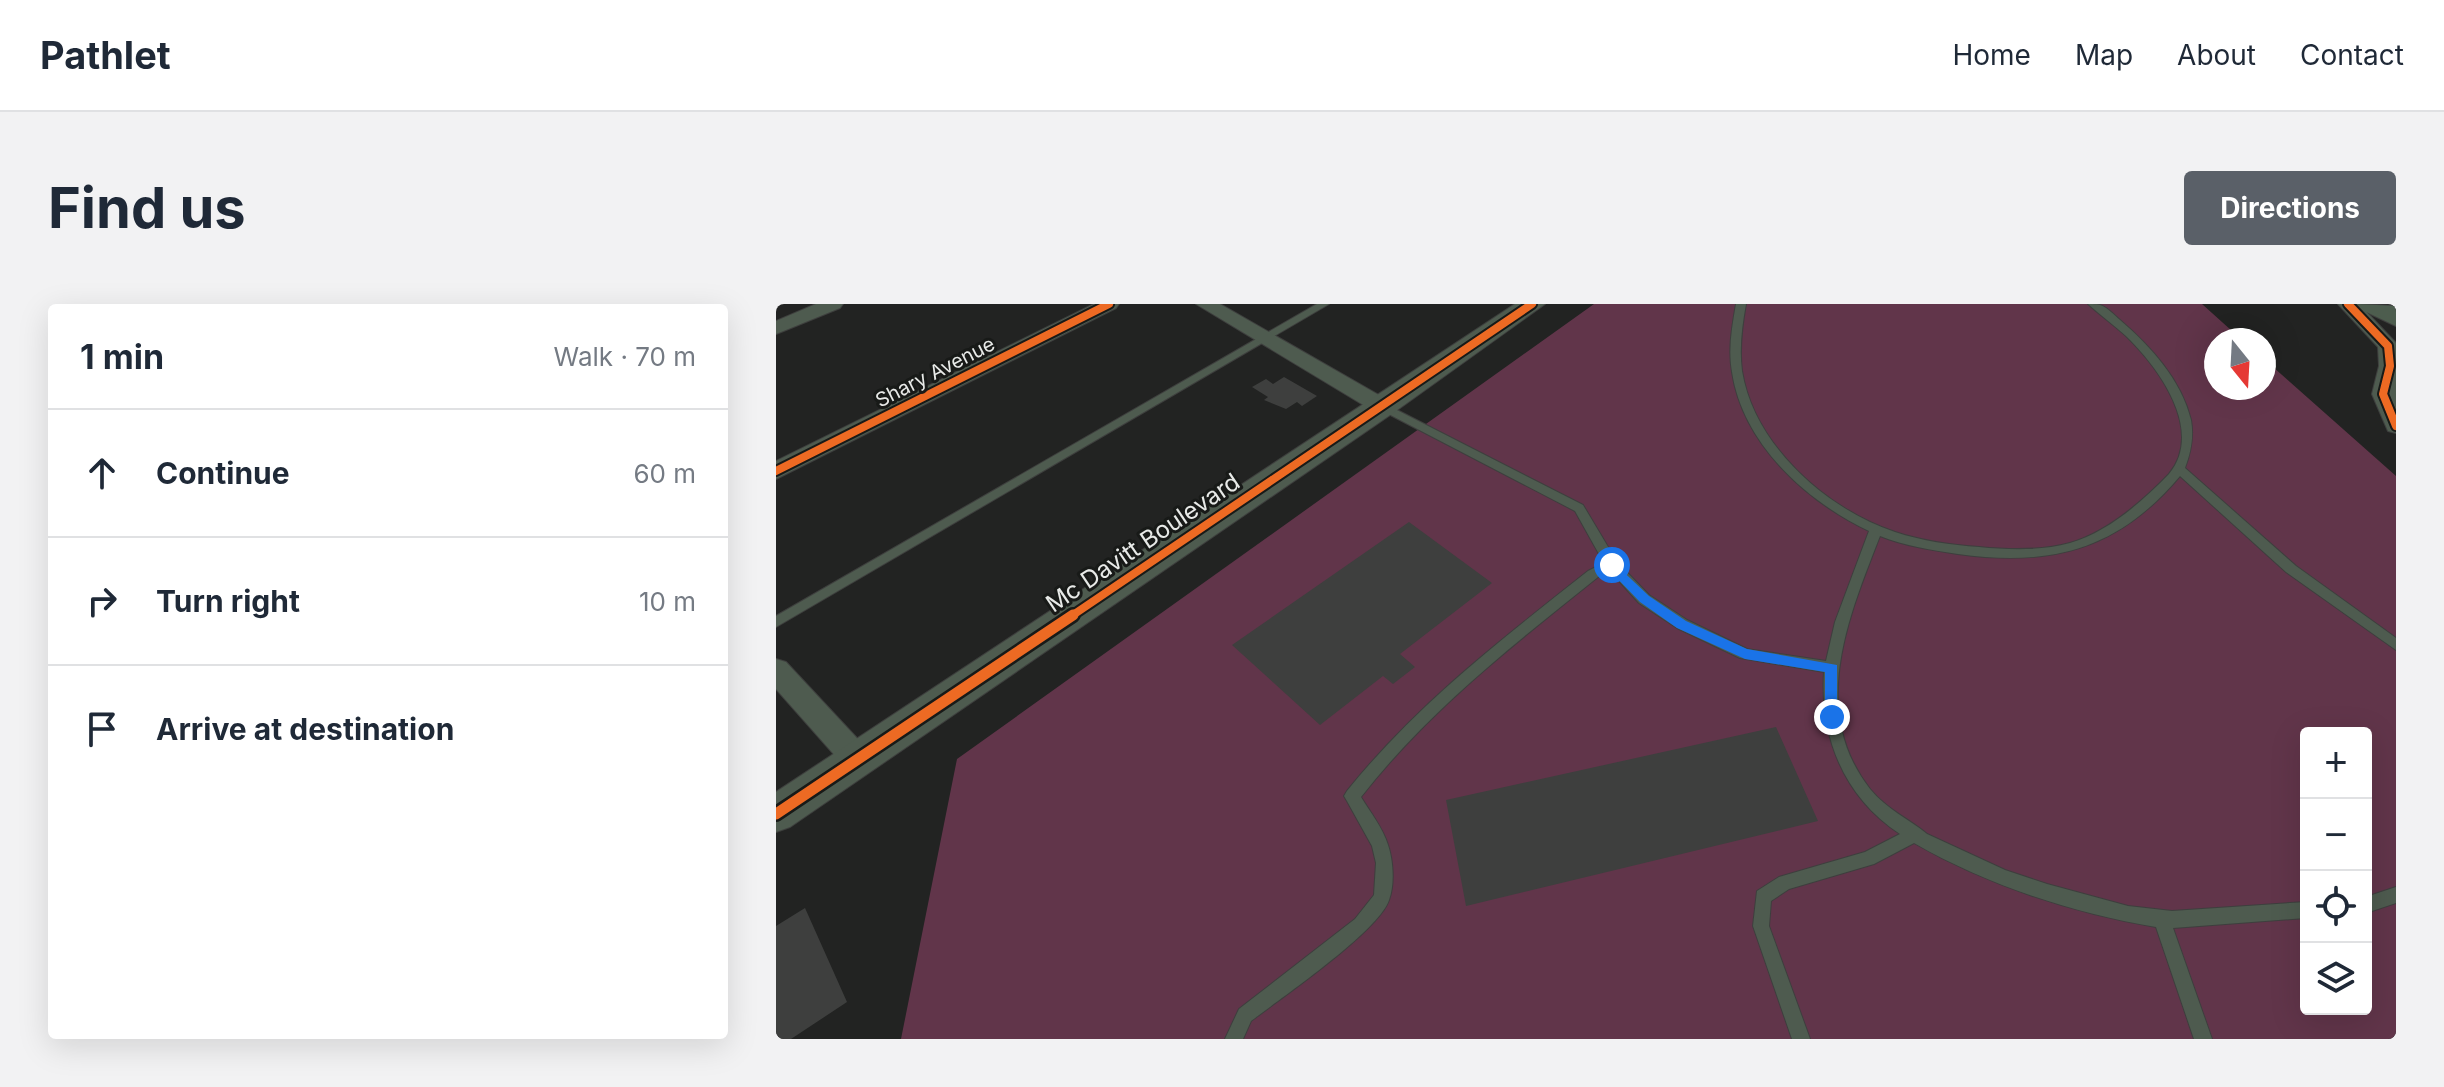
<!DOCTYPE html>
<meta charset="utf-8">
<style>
body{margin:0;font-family:Inter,sans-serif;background:#f2f2f3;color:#1f2937}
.controls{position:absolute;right:24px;bottom:24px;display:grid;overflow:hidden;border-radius:8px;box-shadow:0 8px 32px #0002}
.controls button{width:72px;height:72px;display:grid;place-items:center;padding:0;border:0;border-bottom:2px solid #e0e1e3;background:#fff;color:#1f2937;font:40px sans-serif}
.compass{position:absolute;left:1428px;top:24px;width:72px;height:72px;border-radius:50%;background:#fff;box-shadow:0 8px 32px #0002;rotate:162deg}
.stop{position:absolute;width:24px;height:24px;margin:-18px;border:6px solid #1a73e8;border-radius:50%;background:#fff}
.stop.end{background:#1a73e8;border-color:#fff;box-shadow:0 2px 8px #0008}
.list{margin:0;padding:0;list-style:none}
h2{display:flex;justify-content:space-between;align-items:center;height:104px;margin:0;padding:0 32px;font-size:34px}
h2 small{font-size:26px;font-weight:400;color:#747a83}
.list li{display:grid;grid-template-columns:52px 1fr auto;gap:24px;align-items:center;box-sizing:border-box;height:128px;padding:0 32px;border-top:2px solid #e0e1e3}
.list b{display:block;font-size:30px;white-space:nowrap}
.list em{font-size:26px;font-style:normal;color:#747a83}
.icon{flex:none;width:44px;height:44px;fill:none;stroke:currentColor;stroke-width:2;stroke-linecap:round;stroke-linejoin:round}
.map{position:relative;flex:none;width:1620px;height:735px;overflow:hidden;border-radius:8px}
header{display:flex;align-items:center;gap:48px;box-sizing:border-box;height:112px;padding:0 40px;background:#fff;border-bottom:2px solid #e0e1e3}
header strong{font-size:38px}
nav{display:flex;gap:44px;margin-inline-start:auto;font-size:28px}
.intro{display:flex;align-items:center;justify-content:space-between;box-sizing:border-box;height:192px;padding:0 48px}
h1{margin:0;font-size:56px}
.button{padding:20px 36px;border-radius:8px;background:#5a6068;color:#fff;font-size:28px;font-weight:700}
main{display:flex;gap:48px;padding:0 48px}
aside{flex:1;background:#fff;border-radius:8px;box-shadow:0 8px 32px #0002}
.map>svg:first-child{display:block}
</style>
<header>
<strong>Pathlet</strong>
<nav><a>Home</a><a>Map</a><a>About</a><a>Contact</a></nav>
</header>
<div class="intro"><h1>Find us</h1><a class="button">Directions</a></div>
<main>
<aside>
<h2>1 min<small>Walk · 70 m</small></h2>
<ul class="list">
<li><svg class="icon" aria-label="ahead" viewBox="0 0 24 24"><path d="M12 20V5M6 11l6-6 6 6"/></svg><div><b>Continue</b></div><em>60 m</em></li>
<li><svg class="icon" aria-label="right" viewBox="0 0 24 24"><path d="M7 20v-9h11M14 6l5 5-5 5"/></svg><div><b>Turn right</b></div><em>10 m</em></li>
<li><svg class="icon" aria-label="arrive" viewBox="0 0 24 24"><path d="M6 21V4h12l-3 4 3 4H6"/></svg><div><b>Arrive at destination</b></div></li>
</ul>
</aside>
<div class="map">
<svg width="1620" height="735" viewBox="0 0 1620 735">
<rect width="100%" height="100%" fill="#222322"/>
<path fill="#61354a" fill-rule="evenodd" d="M 818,0 L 1426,0 L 1466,36 L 1440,36 L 1440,84 L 1488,84 L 1488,55 L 1620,172 L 1620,735 L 125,735 L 181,455 ZM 1530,429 L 1590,429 L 1590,705 L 1530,705 Z"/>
<path fill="#3e3f3e" d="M 508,73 L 541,92 L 526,102 L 521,98 L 510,105 L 488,96 L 492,93 L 476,83 L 490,75 L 497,80 Z
M 633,218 L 716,279 L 624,350 L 639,363 L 617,380 L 607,372 L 544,421 L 456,341 Z
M 1000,423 L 1042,517 L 690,602 L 670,496 Z
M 29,604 L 71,698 L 15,735 L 0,735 L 0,622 Z"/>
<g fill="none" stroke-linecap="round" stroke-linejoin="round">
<g stroke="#3e3f3e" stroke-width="2">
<path id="service" d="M 541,0 L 553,0 L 0,323 L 0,312 Z
M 960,0 L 970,0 C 966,22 963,44 966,67 C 978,141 1050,205 1119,228 C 1146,237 1175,241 1203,243 C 1233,246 1265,247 1294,239 C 1332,228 1366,198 1393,170 C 1429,126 1382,63 1350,32 C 1338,21 1324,11 1312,0 C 1315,0 1322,0 1324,1 C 1331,3 1338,11 1344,16 C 1374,42 1405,75 1415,116 C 1418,133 1415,148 1409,164 L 1520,262 L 1620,334 L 1620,346 L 1510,268 L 1404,172 C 1342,246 1275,263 1182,250 C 1156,246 1129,242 1104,232 C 1073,312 1032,406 1094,485 C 1110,505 1133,515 1151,530 L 1229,566 L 1271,580 L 1352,602 L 1396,607 L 1530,598 L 1530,614 L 1397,624 L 1436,735 L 1418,735 L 1380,623 C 1297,609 1211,581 1138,539 L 1098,560 L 1013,585 L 995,597 L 993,622 L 1034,735 L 1016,735 L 977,622 L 981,587 L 1003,573 L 1089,548 L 1124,530 C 1068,493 1044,434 1048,368 L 964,354 L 901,324 L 863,299 L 834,267 L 822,273 C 737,341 652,407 585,493 C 594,508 607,524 612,541 C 617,556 619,580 613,596 C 603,627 505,694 475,717 L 467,735 L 449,735 L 463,705 L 579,615 L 598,591 L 600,559 L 596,542 L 571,497 L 568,492 L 571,487 C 640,401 726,335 812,267 L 828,259 L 799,207 L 603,105 L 603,101 L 611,101 L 807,201 L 841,258 L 873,291 L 911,316 L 971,345 L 1050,357 L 1059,318 L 1093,227 C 1030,197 967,140 956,68 C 952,45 956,23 960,0 Z
M 1620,583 L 1620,599 L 1590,609 L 1590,593 Z"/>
</g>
<g stroke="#3e3f3e" stroke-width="2">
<path id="minor" d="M 40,0 L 67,0 L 64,4 L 0,30 L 0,17 Z
M 318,0 L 343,0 L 340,4 L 0,175 L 0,157 Z
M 420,0 L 444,0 L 615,98 L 618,103 L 615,108 L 599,108 Z
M 1562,0 L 1583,0 L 1620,39 L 1620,129 L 1612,127 L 1596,90 L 1603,62 L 1602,43 Z
M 0,355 L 10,358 L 92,446 L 96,455 L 92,464 L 81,468 L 70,464 L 0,385 Z"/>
</g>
<g stroke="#3e3f3e" stroke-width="2">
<path id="tertiary" d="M 739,0 L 769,0 L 617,109 L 14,523 L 0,528 L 0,488 Z"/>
</g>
<g stroke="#3e3f3e" stroke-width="2">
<path id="secondary" d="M 1582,0 L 1620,2 L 1620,22 L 1586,6 Z"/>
</g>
<use href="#service" fill="#4e5b4f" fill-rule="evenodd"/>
<use href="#minor" fill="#4e5b4f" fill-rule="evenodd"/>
<use href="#tertiary" fill="#4e5b4f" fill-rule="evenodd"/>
<use href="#secondary" fill="#4d5d4e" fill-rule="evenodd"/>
<g stroke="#181a18" stroke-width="12">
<path id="cycleway-far1" d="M 1572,0 L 1612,42 L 1614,62 L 1607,90 L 1620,122
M 0,167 L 333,0
M 294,313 L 756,0"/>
</g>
<g stroke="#181a18" stroke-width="16">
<path id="cycleway" d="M 0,510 L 297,311"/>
</g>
<use href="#cycleway-far1" stroke="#ed6a23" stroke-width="8"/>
<use href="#cycleway" stroke="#ed6a23" stroke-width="11"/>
</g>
<path fill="#1a73e8" d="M 836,257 L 873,292 L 910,317 L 971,345 L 1061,361 L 1061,417 L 1051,417 L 1049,413 L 1049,368 L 969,355 L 901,324 L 864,298 L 832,265 L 832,258 Z"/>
<g text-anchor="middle" stroke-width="6" stroke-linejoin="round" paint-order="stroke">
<g font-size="20" fill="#e8eae8" stroke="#181a18">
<text transform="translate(159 68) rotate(-27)" y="7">Shary Avenue</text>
</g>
<g font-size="24" fill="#e8eae8" stroke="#181a18">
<text transform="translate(367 239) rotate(-34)" y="8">Mc Davitt Boulevard</text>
</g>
</g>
</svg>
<div class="controls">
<button>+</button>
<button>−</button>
<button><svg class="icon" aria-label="locate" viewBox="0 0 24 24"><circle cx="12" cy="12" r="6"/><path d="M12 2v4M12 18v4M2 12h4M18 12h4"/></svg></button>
<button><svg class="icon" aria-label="layers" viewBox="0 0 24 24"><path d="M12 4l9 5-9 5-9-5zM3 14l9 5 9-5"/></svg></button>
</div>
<svg class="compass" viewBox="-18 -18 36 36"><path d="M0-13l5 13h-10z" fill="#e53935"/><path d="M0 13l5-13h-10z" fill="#747a83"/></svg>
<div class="stop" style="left:836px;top:261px"></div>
<div class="stop end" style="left:1056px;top:413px"></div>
</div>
</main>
